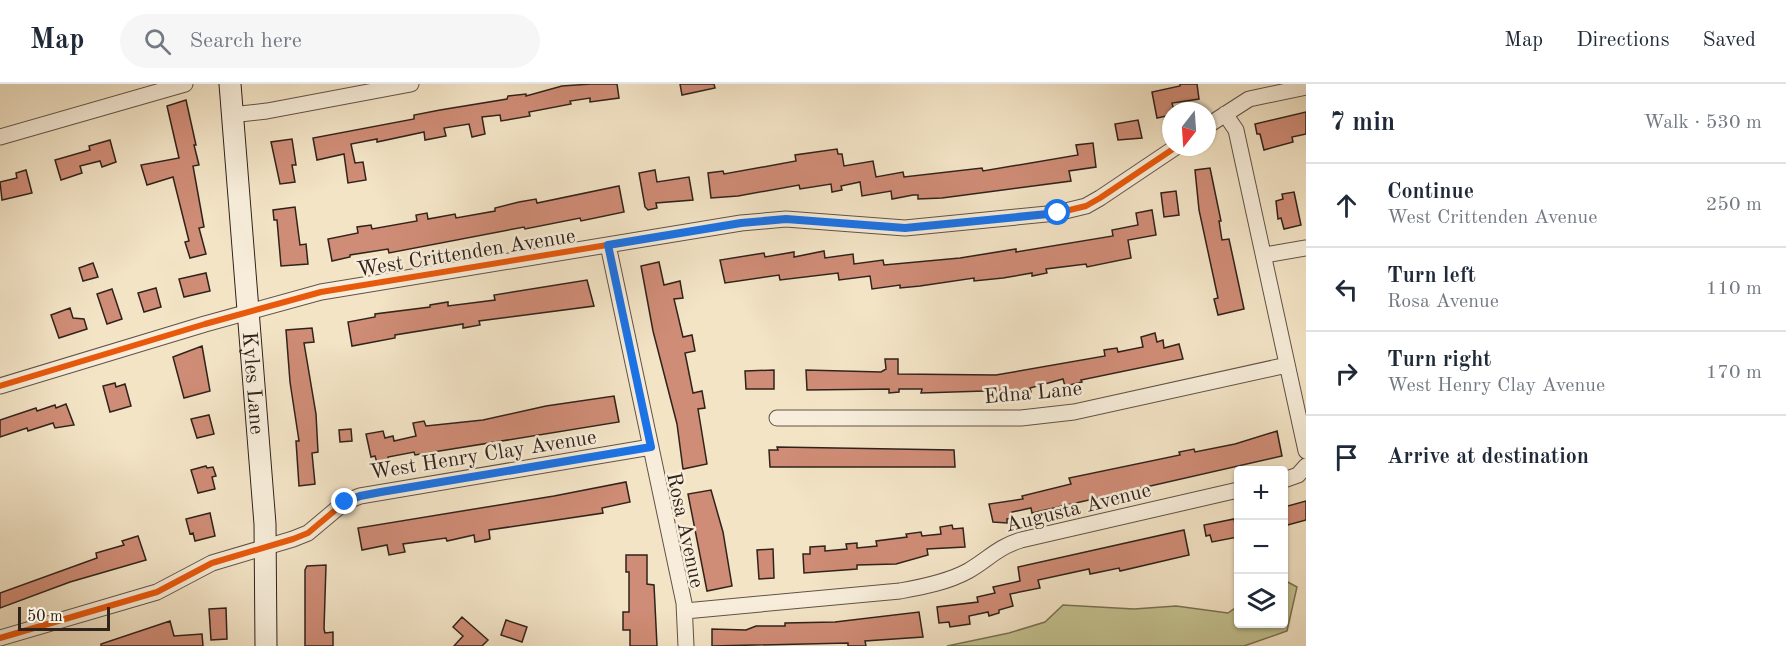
<!DOCTYPE html>
<meta charset="utf-8">
<style>
body{margin:0;font-family:"Old Standard TT",serif;background:#f6f6f7;color:#1f2937}
.controls{position:absolute;right:18px;bottom:18px;display:grid;overflow:hidden;border-radius:6px;box-shadow:0 2px 4px #0004}
.controls button{width:54px;height:54px;display:grid;place-items:center;padding:0;border:0;border-bottom:2px solid #e0e1e3;background:#fff;color:#1f2937;font:30px sans-serif}
.compass{position:absolute;left:1162px;top:18px;width:54px;height:54px;border-radius:50%;background:#fff;box-shadow:0 2px 4px #0004;rotate:197deg}
.scale{position:absolute;left:18px;bottom:15px;width:92px;box-sizing:border-box;padding-left:6px;border:3px solid #30231b;border-top:0;font-size:16px;line-height:21px;white-space:nowrap;color:#30231b;-webkit-text-stroke:4px #f7edda;paint-order:stroke}
.stop{position:absolute;width:18px;height:18px;margin:-14px;border:4px solid #1a73e8;border-radius:50%;background:#fff}
.stop.end{background:#1a73e8;border-color:#fff;box-shadow:0 2px 6px #0008}
.list{margin:0;padding:0;list-style:none}
h2{display:flex;justify-content:space-between;align-items:center;height:78px;margin:0;padding:0 24px;font-size:26px}
h2 small{font-size:20px;font-weight:400;color:#747a83}
.list li{display:grid;grid-template-columns:39px 1fr auto;gap:18px;align-items:center;box-sizing:border-box;height:84px;padding:0 24px;border-top:2px solid #e0e1e3}
.list b{display:block;font-size:22px;white-space:nowrap}
.list p{margin:0;font-size:20px;white-space:nowrap;color:#747a83}
.list em{font-size:20px;font-style:normal;color:#747a83}
.icon{flex:none;width:33px;height:33px;fill:none;stroke:currentColor;stroke-width:2;stroke-linecap:round;stroke-linejoin:round}
.map{position:relative;flex:none;width:1306px;height:562px;overflow:hidden}
header{display:flex;align-items:center;gap:36px;box-sizing:border-box;height:84px;padding:0 30px;background:#fff;border-bottom:2px solid #e0e1e3}
header strong{font-size:28px}
nav{display:flex;gap:33px;margin-inline-start:auto;font-size:21px}
.search{width:420px;height:54px;background:#f6f6f7;display:flex;align-items:center;gap:15px;box-sizing:border-box;padding:0 21px;border-radius:33px;color:#747a83;font-size:22px}
main{display:flex}
aside{flex:1;background:#fff}
.map>svg:first-child{display:block}
</style>
<header>
<strong>Map</strong>
<div class="search"><svg class="icon" aria-label="search" viewBox="0 0 24 24"><circle cx="10" cy="10" r="6"/><path d="M15 15l6 6"/></svg>Search here</div>
<nav><a>Map</a><a>Directions</a><a>Saved</a></nav>
</header>
<main>
<div class="map">
<svg width="1306" height="562" viewBox="0 0 1306 562">
<rect width="100%" height="100%" fill="#f3e4c6"/>
<filter id="stains"><feTurbulence type="fractalNoise" baseFrequency=".00333" numOctaves="4"/><feColorMatrix values="0 0 0 0 .2 0 0 0 0 .09 0 0 0 0 .02 0 0 0 .5 -.17"/></filter>
<radialGradient id="worn" r=".72"><stop offset=".6" stop-color="#630" stop-opacity="0"/><stop offset="1" stop-color="#630" stop-opacity=".3"/></radialGradient>
<path fill="#c3c290" stroke="#7a7256" stroke-width="1.5" d="M 1284,496 L 1297,503 L 1287,547 L 1244,562 L 947,562 L 1009,549 L 1045,538 L 1063,521 L 1134,525 L 1176,522 L 1228,529 L 1238,522 L 1238,540 L 1284,540 Z"/>
<path fill="#cf8c76" stroke="#30231b" stroke-width="1.5" d="M 591,0 L 617,0 L 619,14 L 590,18 L 590,14 L 570,17 L 571,20 L 529,28 L 530,32 L 501,37 L 500,31 L 482,33 L 485,50 L 472,53 L 469,40 L 444,44 L 446,52 L 425,56 L 424,48 L 377,58 L 377,55 L 351,60 L 355,79 L 363,78 L 366,96 L 348,99 L 344,70 L 317,76 L 313,54 L 414,35 L 414,31 L 440,26 L 507,15 L 508,12 L 526,10 L 526,12 L 562,2 Z
M 680,0 L 714,0 L 715,4 L 682,11 Z
M 1180,0 L 1197,0 L 1199,15 L 1172,19 L 1174,27 L 1171,27 L 1171,31 L 1157,34 L 1152,8 L 1180,2 Z
M 186,16 L 196,61 L 194,61 L 199,81 L 193,82 L 204,143 L 199,144 L 206,170 L 190,174 L 185,158 L 189,157 L 173,93 L 147,101 L 141,81 L 179,74 L 167,22 Z
M 1306,28 L 1306,50 L 1292,53 L 1293,58 L 1264,66 L 1260,50 L 1257,50 L 1255,40 Z
M 1138,36 L 1142,54 L 1118,56 L 1115,40 Z
M 292,55 L 296,81 L 292,81 L 295,98 L 280,100 L 271,58 Z
M 110,56 L 116,78 L 102,83 L 100,77 L 80,82 L 82,89 L 61,96 L 55,76 L 90,66 L 89,62 Z
M 1093,59 L 1096,83 L 1069,87 L 1071,97 L 942,114 L 918,115 L 918,111 L 913,111 L 892,115 L 891,107 L 862,112 L 860,98 L 841,102 L 842,106 L 832,108 L 831,100 L 800,105 L 799,101 L 738,112 L 711,114 L 708,89 L 723,87 L 724,90 L 796,77 L 795,71 L 837,65 L 838,70 L 842,70 L 844,82 L 873,77 L 876,93 L 903,88 L 904,93 L 982,84 L 983,87 L 1078,71 L 1076,61 Z
M 1210,84 L 1221,137 L 1219,137 L 1222,156 L 1229,155 L 1244,225 L 1218,231 L 1214,215 L 1218,214 L 1199,126 L 1195,86 Z
M 26,86 L 32,109 L 2,116 L 0,98 L 17,94 L 16,89 Z
M 655,86 L 657,98 L 689,93 L 693,116 L 656,119 L 657,124 L 648,126 L 645,123 L 639,89 Z
M 619,102 L 624,128 L 581,137 L 580,134 L 525,145 L 524,143 L 389,169 L 388,165 L 350,171 L 350,173 L 332,177 L 328,155 L 358,149 L 357,143 L 371,141 L 372,145 L 417,137 L 416,131 L 427,129 L 428,135 L 455,130 L 456,134 L 495,127 L 495,124 L 519,118 L 536,115 L 537,119 Z
M 1176,107 L 1179,131 L 1164,133 L 1161,109 Z
M 1294,108 L 1301,141 L 1284,145 L 1281,134 L 1278,135 L 1276,117 L 1283,115 L 1282,110 Z
M 295,123 L 300,161 L 306,160 L 308,180 L 281,182 L 277,136 L 274,136 L 273,126 Z
M 1152,126 L 1156,151 L 1128,156 L 1131,174 L 1087,183 L 1086,180 L 1046,185 L 1047,189 L 1032,192 L 1032,189 L 1003,194 L 974,197 L 974,194 L 920,202 L 900,204 L 900,201 L 872,205 L 870,192 L 839,196 L 838,189 L 780,196 L 779,191 L 725,199 L 720,176 L 764,169 L 765,173 L 794,168 L 794,173 L 824,167 L 825,174 L 853,170 L 854,180 L 883,176 L 884,181 L 960,174 L 1016,165 L 1016,168 L 1113,152 L 1112,146 L 1138,141 L 1136,129 Z
M 659,178 L 664,201 L 680,197 L 683,214 L 674,215 L 683,253 L 692,251 L 695,267 L 685,269 L 693,309 L 702,307 L 705,324 L 698,325 L 707,380 L 683,385 L 677,340 L 653,247 L 641,182 Z
M 93,179 L 98,193 L 83,197 L 79,184 Z
M 206,189 L 210,207 L 184,213 L 179,195 Z
M 587,196 L 594,222 L 479,237 L 480,241 L 463,244 L 463,240 L 395,251 L 395,254 L 352,262 L 348,238 L 375,233 L 375,230 L 430,223 L 430,221 L 448,218 L 448,222 L 495,216 L 494,211 Z
M 156,204 L 161,223 L 144,228 L 138,209 Z
M 112,205 L 122,235 L 107,240 L 97,210 Z
M 70,224 L 73,234 L 84,235 L 87,245 L 59,254 L 51,231 Z
M 312,244 L 314,258 L 304,259 L 316,330 L 318,368 L 312,369 L 315,400 L 299,402 L 296,357 L 299,357 L 290,298 L 286,246 Z
M 1155,249 L 1157,258 L 1163,256 L 1164,264 L 1179,260 L 1183,275 L 1081,296 L 1082,298 L 1065,302 L 1063,295 L 1030,304 L 1031,308 L 1019,310 L 1019,306 L 921,309 L 922,305 L 899,305 L 899,308 L 889,309 L 889,305 L 807,306 L 806,286 L 881,288 L 886,285 L 885,275 L 898,275 L 898,290 L 996,291 L 1105,272 L 1104,266 L 1117,264 L 1118,268 L 1143,263 L 1141,253 Z
M 202,262 L 210,307 L 184,314 L 173,273 Z
M 774,286 L 774,305 L 746,305 L 745,287 Z
M 115,299 L 116,303 L 125,300 L 131,322 L 110,328 L 103,302 Z
M 614,312 L 619,338 L 415,371 L 414,368 L 388,373 L 389,377 L 377,379 L 375,372 L 371,373 L 366,350 L 383,347 L 385,354 L 393,352 L 394,357 L 416,352 L 413,339 L 424,337 L 426,342 L 483,336 L 546,322 Z
M 66,320 L 74,341 L 55,344 L 53,339 L 28,347 L 27,344 L 0,353 L 0,336 L 36,324 L 37,327 L 55,321 L 56,324 Z
M 209,331 L 214,350 L 197,354 L 191,335 Z
M 351,345 L 352,357 L 340,358 L 339,346 Z
M 1277,347 L 1282,372 L 1032,429 L 1031,424 L 1012,428 L 1013,434 L 1007,435 L 1007,439 L 993,438 L 989,420 L 1023,415 L 1022,412 L 1071,400 L 1069,394 L 1180,371 L 1179,368 L 1194,365 L 1195,368 L 1235,360 Z
M 777,363 L 954,366 L 955,383 L 770,383 L 769,366 L 778,366 Z
M 206,382 L 207,384 L 213,383 L 216,392 L 212,393 L 215,405 L 198,409 L 191,386 Z
M 626,398 L 630,418 L 602,424 L 603,429 L 489,446 L 490,455 L 475,458 L 474,451 L 447,457 L 446,454 L 403,460 L 405,468 L 389,471 L 387,461 L 362,466 L 358,444 L 554,412 Z
M 711,406 L 723,448 L 732,502 L 707,507 L 688,410 Z
M 1306,417 L 1306,436 L 1284,442 L 1284,423 Z
M 210,429 L 215,452 L 195,457 L 193,449 L 190,450 L 186,435 Z
M 1234,435 L 1238,453 L 1212,458 L 1210,451 L 1206,452 L 1204,441 Z
M 952,441 L 953,445 L 963,444 L 965,463 L 927,465 L 928,471 L 896,480 L 857,481 L 857,485 L 804,489 L 803,470 L 810,470 L 810,463 L 825,462 L 825,467 L 847,465 L 846,460 L 857,459 L 857,464 L 877,462 L 876,457 L 907,453 L 906,450 L 921,448 L 922,452 L 941,450 L 940,443 Z
M 1184,446 L 1189,471 L 1120,487 L 1119,484 L 1090,490 L 1089,485 L 1038,496 L 1040,504 L 1010,510 L 1013,522 L 999,526 L 999,529 L 989,532 L 988,528 L 969,532 L 970,540 L 950,543 L 949,538 L 939,539 L 937,523 L 978,518 L 977,513 L 995,509 L 993,503 L 1020,497 L 1018,483 Z
M 138,452 L 146,476 L 70,498 L 0,524 L 0,509 L 97,474 L 96,469 L 124,461 L 122,457 Z
M 773,465 L 774,494 L 759,495 L 757,466 Z
M 626,471 L 647,471 L 647,500 L 654,501 L 657,562 L 630,562 L 630,546 L 623,546 L 623,528 L 629,528 L 629,488 L 626,488 Z
M 326,481 L 324,545 L 325,549 L 333,548 L 333,562 L 305,562 L 305,486 L 307,482 Z
M 226,524 L 227,555 L 211,556 L 209,525 Z
M 919,528 L 923,553 L 865,557 L 866,562 L 848,562 L 848,559 L 712,562 L 712,545 L 746,546 L 756,542 L 785,542 L 785,539 L 835,538 Z
M 462,533 L 488,556 L 482,562 L 454,562 L 463,552 L 453,543 Z
M 506,536 L 527,543 L 522,558 L 501,551 Z
M 170,537 L 174,552 L 202,550 L 203,562 L 101,562 L 101,560 Z"/>
<g fill="none" stroke-linecap="round" stroke-linejoin="round">
<g stroke="#615346" stroke-width="17">
<path id="minor" d="M 1225,30 L 1236,46 L 1306,367
M 231,31 L 267,27 L 411,0
M 1207,42 L 1249,15 L 1306,3
M 0,53 L 185,0
M 608,161 L 684,519 L 686,562
M 1265,171 L 1306,164
M 0,302 L 205,240 L 321,208 L 741,139 L 786,135 L 905,144 L 1057,129 L 1086,122 L 1100,114 L 1176,63
M 777,334 L 1021,334 L 1074,328 L 1287,281
M 1284,396 L 1298,391 L 1306,382
M 685,527 L 900,507 C 923,503 948,498 968,487 C 989,475 996,464 1021,456 L 1238,406
M 0,554 L 157,508 L 212,479 L 293,455 L 308,449 L 345,418 L 360,412 L 651,363"/>
</g>
<g stroke="#30231b" stroke-width="23">
<g id="secondary">
<path id="s1" d="M 230,0 L 265,440 L 266,562"/>
</g>
</g>
<use href="#minor" stroke="#f7edda" stroke-width="15"/>
<use href="#secondary" stroke="#f7edda" stroke-width="21"/>
<g stroke="#f7edda" stroke-width="10">
<path id="cycleway" d="M 0,302 L 205,240 L 321,208 L 741,139 L 786,135 L 905,144 L 1057,129 L 1086,122 L 1100,114 L 1176,63
M 0,554 L 157,508 L 212,479 L 293,455 L 308,449 L 345,418 L 360,412 L 651,363"/>
</g>
<use href="#cycleway" stroke="#e8590c" stroke-width="6"/>
</g>
<g fill="none" stroke-linecap="round" stroke-linejoin="round">
<path stroke="#1a73e8" stroke-width="8" d="M 345,418 L 360,412 L 381,408 L 651,363 L 608,161 L 741,139 L 786,135 L 905,144 L 1058,129"/>
</g>
<g text-anchor="middle" stroke-width="5" stroke-linejoin="round" paint-order="stroke">
<g font-size="21" fill="#30231b" stroke="#f7edda">
<text transform="translate(466 168) rotate(-9)" y="7">West Crittenden Avenue</text>
<text dy="7" stroke="none"><textPath href="#s1" startOffset="300">Kyles Lane</textPath></text>
<text transform="translate(1033 308) rotate(-5)" y="7">Edna Lane</text>
<text transform="translate(483 370) rotate(-9)" y="7">West Henry Clay Avenue</text>
<text transform="translate(1078 423) rotate(-14)" y="7">Augusta Avenue</text>
<text transform="translate(686 446) rotate(78)" y="7">Rosa Avenue</text>
</g>
</g>
<rect width="100%" height="100%" filter="url(#stains)"/>
<rect width="100%" height="100%" fill="url(#worn)"/>
</svg>
<div class="controls">
<button>+</button>
<button>−</button>
<button><svg class="icon" aria-label="layers" viewBox="0 0 24 24"><path d="M12 4l9 5-9 5-9-5zM3 14l9 5 9-5"/></svg></button>
</div>
<svg class="compass" viewBox="-18 -18 36 36"><path d="M0-13l5 13h-10z" fill="#e53935"/><path d="M0 13l5-13h-10z" fill="#747a83"/></svg>
<div class="scale">50 m</div>
<div class="stop" style="left:1058px;top:129px"></div>
<div class="stop end" style="left:345px;top:418px"></div>
</div>
<aside>
<h2>7 min<small>Walk · 530 m</small></h2>
<ul class="list">
<li><svg class="icon" aria-label="ahead" viewBox="0 0 24 24"><path d="M12 20V5M6 11l6-6 6 6"/></svg><div><b>Continue</b><p>West Crittenden Avenue</p></div><em>250 m</em></li>
<li><svg class="icon" aria-label="left" viewBox="0 0 24 24"><path d="M17 20v-9H6M10 6l-5 5 5 5"/></svg><div><b>Turn left</b><p>Rosa Avenue</p></div><em>110 m</em></li>
<li><svg class="icon" aria-label="right" viewBox="0 0 24 24"><path d="M7 20v-9h11M14 6l5 5-5 5"/></svg><div><b>Turn right</b><p>West Henry Clay Avenue</p></div><em>170 m</em></li>
<li><svg class="icon" aria-label="arrive" viewBox="0 0 24 24"><path d="M6 21V4h12l-3 4 3 4H6"/></svg><div><b>Arrive at destination</b></div></li>
</ul>
</aside>
</main>
